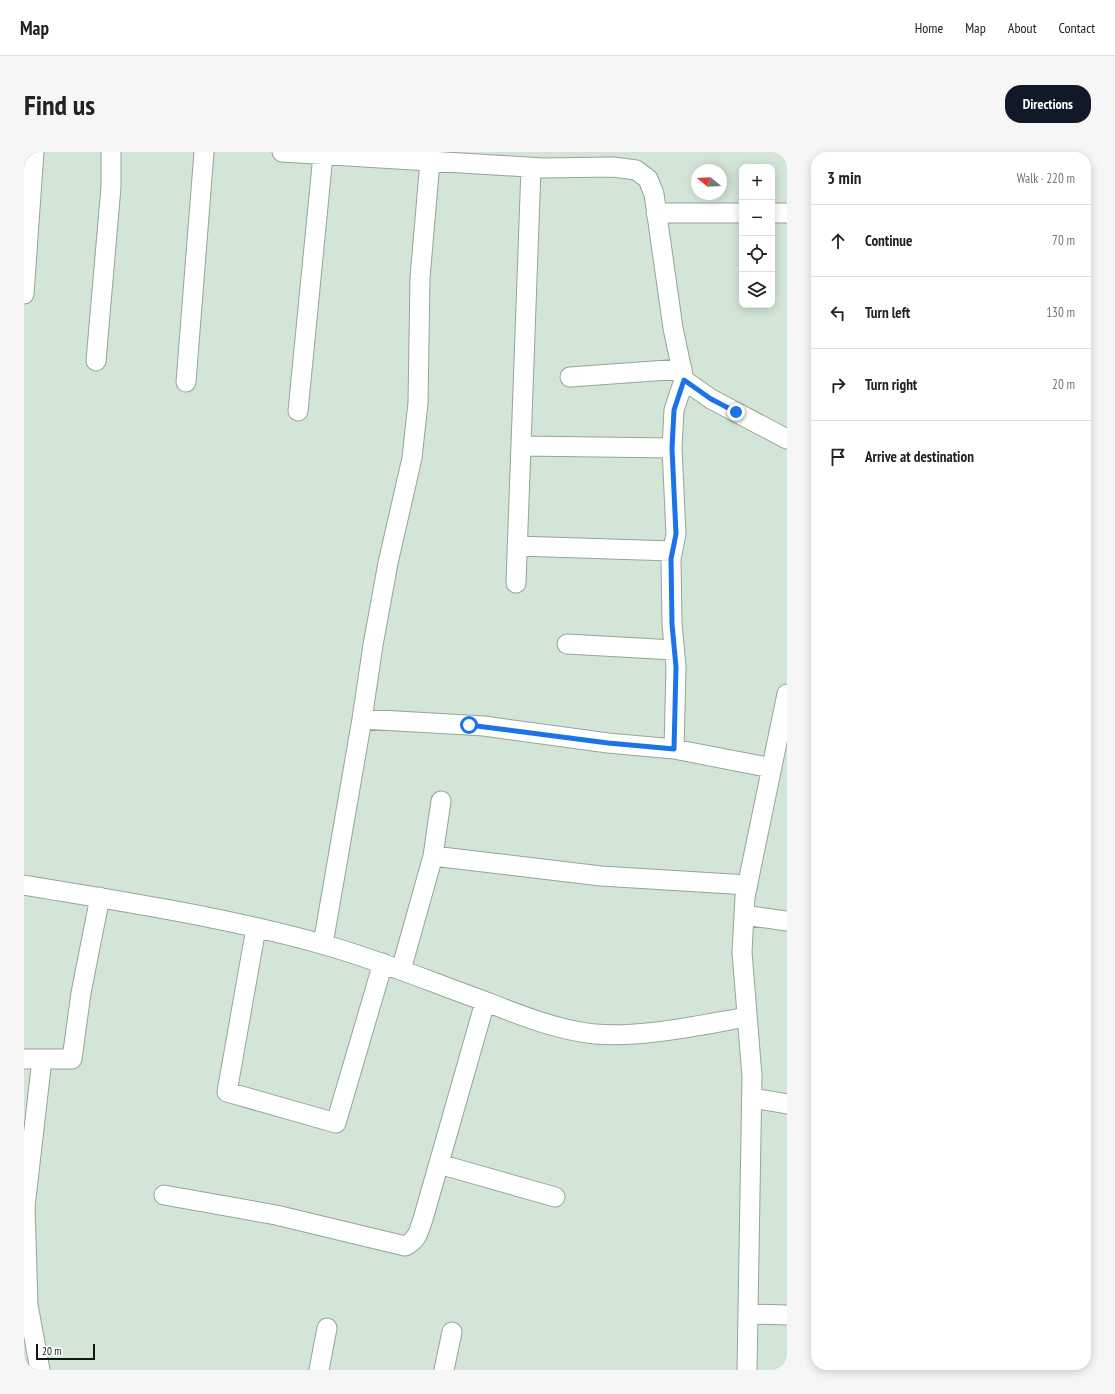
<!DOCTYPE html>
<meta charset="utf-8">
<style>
body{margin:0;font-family:"PT Sans Narrow",sans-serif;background:#f6f6f6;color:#222}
.controls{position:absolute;right:12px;top:12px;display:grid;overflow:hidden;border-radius:8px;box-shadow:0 2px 10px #0003}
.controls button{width:36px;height:36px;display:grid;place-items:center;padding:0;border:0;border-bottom:1px solid #e0e0e0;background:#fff;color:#222;font:20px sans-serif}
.compass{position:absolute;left:667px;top:12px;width:36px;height:36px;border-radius:50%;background:#fff;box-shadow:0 2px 10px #0003;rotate:288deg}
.scale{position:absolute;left:12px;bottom:10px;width:59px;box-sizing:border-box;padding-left:4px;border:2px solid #111713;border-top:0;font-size:11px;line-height:14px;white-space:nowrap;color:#111713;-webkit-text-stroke:3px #fff;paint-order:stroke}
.stop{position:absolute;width:12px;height:12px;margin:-9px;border:3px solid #1a73e8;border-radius:50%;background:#fff}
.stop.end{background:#1a73e8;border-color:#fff;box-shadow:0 1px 4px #0008}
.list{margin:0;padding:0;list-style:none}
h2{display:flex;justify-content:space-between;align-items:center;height:52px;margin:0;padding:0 16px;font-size:17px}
h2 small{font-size:13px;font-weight:400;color:#767676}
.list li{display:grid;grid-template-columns:26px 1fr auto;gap:12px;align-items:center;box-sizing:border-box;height:72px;padding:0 16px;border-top:1px solid #e0e0e0}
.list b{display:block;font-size:15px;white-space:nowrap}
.list em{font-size:13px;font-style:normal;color:#767676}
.icon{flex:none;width:22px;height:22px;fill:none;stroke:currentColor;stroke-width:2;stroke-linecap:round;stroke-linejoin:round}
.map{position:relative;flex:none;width:763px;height:1218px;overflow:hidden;border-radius:16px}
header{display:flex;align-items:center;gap:24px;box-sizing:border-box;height:56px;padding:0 20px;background:#fff;border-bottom:1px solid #e0e0e0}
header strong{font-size:19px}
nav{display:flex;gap:22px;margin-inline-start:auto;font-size:14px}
.intro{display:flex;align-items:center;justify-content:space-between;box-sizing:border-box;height:96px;padding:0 24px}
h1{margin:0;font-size:28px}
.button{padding:10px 18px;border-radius:16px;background:#111827;color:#fff;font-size:14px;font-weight:700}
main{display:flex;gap:24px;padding:0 24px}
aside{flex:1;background:#fff;border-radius:16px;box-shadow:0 2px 10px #0003}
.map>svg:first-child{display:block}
</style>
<header>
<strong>Map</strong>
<nav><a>Home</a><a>Map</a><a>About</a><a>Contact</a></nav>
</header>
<div class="intro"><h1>Find us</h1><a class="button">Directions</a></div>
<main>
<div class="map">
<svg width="763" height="1218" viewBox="0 0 763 1218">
<rect width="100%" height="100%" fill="#d3e5d7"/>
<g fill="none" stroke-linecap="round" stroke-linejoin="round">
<g stroke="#95a598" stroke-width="21">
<path id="street" d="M 258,0 L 519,16 L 589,15 L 612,18 L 624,27 L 630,42 L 649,176 L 660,228 L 687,247 L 763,287
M 632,61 L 718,61
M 748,61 L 763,61
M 0,142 L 10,0
M 72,209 L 87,35 L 87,0
M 546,225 L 658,217
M 162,230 L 180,0
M 274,259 L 299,3
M 497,294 L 648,296
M 493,394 L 648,399
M 492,431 L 507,16
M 543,492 L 650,498
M 338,567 L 349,493 L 364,411 L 388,306 L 394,251 L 396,126 L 406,9
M 650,597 L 652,515 L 648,472 L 647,407 L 652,382 L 648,296 L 650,258 L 660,228
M 409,704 L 417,649
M 0,733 C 101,750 202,765 301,793 C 355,808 407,830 460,849 C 496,863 532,878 571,882 C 618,886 677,873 723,865
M 720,763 L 763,769
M 232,776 L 203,940 L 312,971 L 359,811
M 299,792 L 338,567 L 460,574 L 584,591 L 650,597 L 748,616
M 377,818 L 409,704 L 577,724 L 724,733
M 0,907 L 48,907 L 57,841 L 76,745
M 728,946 L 763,952
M 415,1012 L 531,1045
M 140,1043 L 252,1063 L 381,1094 C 393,1089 395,1079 399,1067 L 461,850
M 724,1162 L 763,1163
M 16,1218 L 4,1153 L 1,1055 L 18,907
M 295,1218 L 303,1176
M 420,1218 L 428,1180
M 723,1218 L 728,924 L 718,800 L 721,745 L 763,542"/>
</g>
<use href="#street" stroke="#fff" stroke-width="19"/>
</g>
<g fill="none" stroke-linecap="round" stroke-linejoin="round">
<path stroke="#1a73e8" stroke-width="5" d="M 445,573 L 584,591 L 650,597 L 652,515 L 648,472 L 647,407 L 652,382 L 648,296 L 650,258 L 660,228 L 687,247 L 712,260"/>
</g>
</svg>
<div class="controls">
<button>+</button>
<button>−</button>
<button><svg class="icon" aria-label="locate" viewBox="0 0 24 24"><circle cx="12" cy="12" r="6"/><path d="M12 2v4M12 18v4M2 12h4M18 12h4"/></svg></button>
<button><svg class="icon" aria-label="layers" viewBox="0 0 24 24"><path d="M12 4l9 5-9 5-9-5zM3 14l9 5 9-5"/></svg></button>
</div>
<svg class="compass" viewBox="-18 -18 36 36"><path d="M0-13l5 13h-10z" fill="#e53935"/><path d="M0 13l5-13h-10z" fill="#767676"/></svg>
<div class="scale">20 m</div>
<div class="stop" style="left:445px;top:573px"></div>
<div class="stop end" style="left:712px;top:260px"></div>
</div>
<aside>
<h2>3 min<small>Walk · 220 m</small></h2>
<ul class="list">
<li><svg class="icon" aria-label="ahead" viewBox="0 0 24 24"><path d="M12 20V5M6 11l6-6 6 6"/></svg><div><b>Continue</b></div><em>70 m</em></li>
<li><svg class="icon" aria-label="left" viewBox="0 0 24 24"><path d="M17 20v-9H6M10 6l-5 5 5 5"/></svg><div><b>Turn left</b></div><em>130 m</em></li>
<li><svg class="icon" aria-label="right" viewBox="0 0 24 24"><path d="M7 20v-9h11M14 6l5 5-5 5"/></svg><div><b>Turn right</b></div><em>20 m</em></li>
<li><svg class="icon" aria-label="arrive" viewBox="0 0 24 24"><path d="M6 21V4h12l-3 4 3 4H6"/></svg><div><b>Arrive at destination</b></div></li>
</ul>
</aside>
</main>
